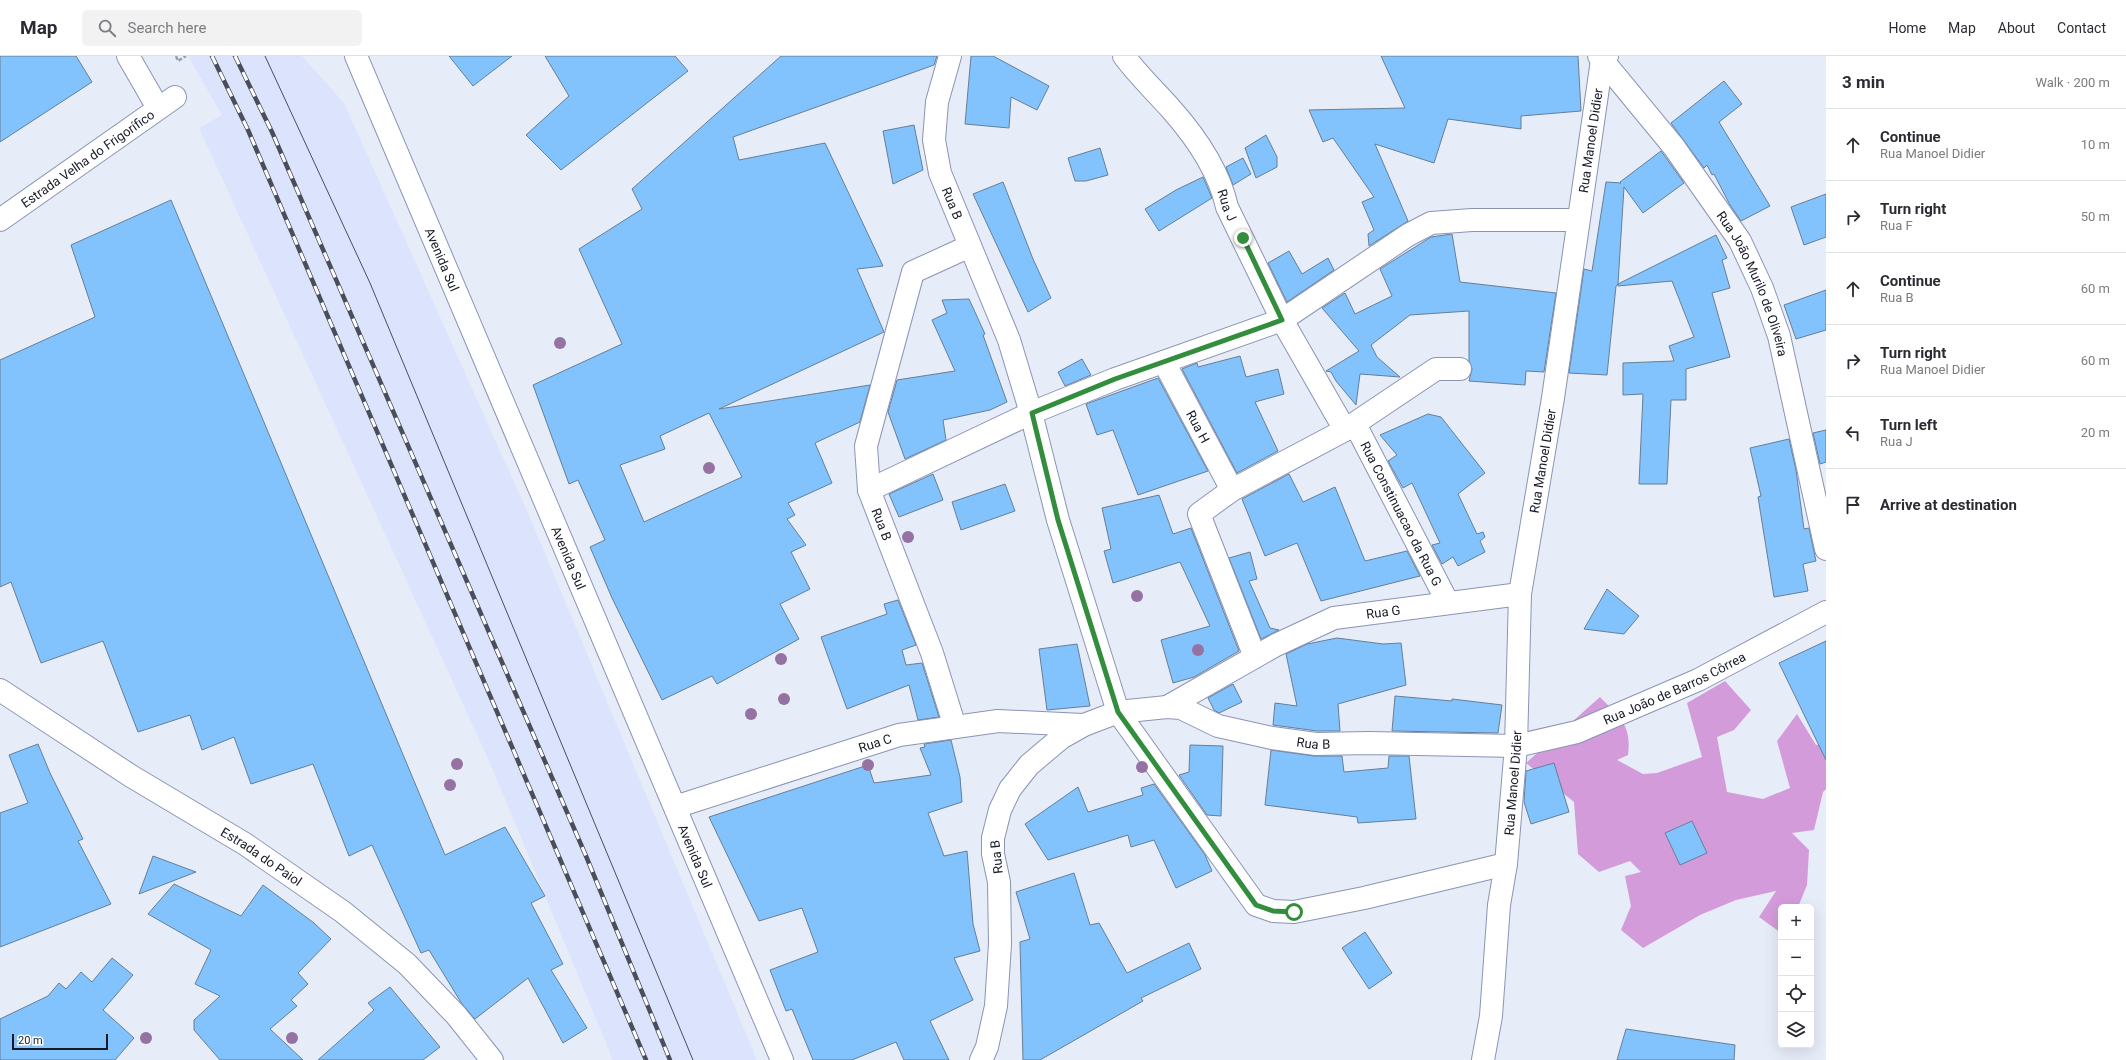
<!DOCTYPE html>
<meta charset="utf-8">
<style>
body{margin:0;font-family:Roboto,sans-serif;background:#f2f2f3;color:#2b2b33}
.controls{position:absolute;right:12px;bottom:12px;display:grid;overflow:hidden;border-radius:6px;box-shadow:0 4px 16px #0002}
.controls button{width:36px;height:36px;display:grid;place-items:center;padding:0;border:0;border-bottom:1px solid #e1e1e2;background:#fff;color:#2b2b33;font:20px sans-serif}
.scale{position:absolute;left:12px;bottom:10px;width:96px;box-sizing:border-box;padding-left:4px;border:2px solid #181b27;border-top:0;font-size:11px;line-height:14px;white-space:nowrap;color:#181b27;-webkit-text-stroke:3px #fff;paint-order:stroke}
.stop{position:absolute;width:12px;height:12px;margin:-9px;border:3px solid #328d3d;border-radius:50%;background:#fff}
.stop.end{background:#328d3d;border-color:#fff;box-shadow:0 1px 4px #0008}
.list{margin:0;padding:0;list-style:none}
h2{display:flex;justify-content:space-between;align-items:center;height:52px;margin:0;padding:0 16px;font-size:17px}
h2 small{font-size:13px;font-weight:400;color:#7c7c81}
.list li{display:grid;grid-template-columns:26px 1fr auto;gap:12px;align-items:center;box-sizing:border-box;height:72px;padding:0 16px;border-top:1px solid #e1e1e2}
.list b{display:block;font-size:15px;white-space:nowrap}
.list p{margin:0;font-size:13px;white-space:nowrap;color:#7c7c81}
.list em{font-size:13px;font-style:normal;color:#7c7c81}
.icon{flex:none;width:22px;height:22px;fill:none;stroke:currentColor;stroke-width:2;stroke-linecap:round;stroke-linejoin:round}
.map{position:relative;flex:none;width:1826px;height:1004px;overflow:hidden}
header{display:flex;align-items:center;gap:24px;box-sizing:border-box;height:56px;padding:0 20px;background:#fff;border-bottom:1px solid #e1e1e2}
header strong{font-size:19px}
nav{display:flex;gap:22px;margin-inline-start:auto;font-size:14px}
.search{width:280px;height:36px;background:#f2f2f3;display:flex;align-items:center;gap:10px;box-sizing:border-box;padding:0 14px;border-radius:6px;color:#7c7c81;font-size:15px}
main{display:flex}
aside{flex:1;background:#fff}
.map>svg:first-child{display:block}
</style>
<header>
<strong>Map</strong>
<div class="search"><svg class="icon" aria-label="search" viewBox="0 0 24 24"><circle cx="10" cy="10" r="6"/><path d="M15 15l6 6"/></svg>Search here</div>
<nav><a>Home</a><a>Map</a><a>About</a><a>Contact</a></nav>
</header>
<main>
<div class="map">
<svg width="1826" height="1004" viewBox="0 0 1826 1004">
<rect width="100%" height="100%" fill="#e7ecf9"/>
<path fill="#dce3fc" d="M 188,0 L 302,0 L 344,47 L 531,464 L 757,1004 L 613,1004 L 491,709 L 199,72 L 222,59 Z"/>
<path fill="#d49bda" d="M 1725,625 L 1751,654 L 1734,674 L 1717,681 L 1727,736 L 1763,743 L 1790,732 L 1777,685 L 1797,658 L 1816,689 L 1826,686 L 1826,733 L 1823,736 L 1814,774 L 1792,777 L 1809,794 L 1807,829 L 1798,851 L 1781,851 L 1781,877 L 1759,861 L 1776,835 L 1736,844 L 1700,859 L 1643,892 L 1621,874 L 1631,850 L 1625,820 L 1641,816 L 1630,805 L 1599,816 L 1578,798 L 1574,746 L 1526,707 L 1600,641 C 1619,661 1632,668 1628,699 L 1617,704 L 1643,718 L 1657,717 L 1702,701 L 1687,647 Z"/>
<path fill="#82c2fd" stroke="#657f97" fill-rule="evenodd" d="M 0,0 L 76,0 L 92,26 L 0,86 Z
M 449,0 L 512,0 L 473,30 Z
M 545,0 L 675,0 L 688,15 L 561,114 L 526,79 L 569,40 Z
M 781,0 L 937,0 L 934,9 L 733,81 L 739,104 L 825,87 L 883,210 L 857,213 L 884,276 L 719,353 L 870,329 L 860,366 L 815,387 L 832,427 L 788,447 L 795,459 L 787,463 L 806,489 L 791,496 L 810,533 L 780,548 L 799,583 L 717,628 L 712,620 L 662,644 L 612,542 L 590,491 L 605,484 L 578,424 L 569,428 L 533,329 L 622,288 L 579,193 L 642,153 L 632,133 ZM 709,357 L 742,421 L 644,466 L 620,409 L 665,393 L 660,380 Z
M 971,0 L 993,0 L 1049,30 L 1037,54 L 1011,41 L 1009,72 L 965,68 Z
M 1381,0 L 1578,0 L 1581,55 L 1521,60 L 1521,73 L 1448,63 L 1434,107 L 1375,88 L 1408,165 L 1369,190 L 1368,178 L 1374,174 L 1362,146 L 1374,141 L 1333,82 L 1323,86 L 1309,54 L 1405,52 Z
M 1724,25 L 1742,48 L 1719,66 L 1770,150 L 1741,165 L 1730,149 L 1714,118 L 1712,119 L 1707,109 L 1704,112 L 1671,67 Z
M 914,69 L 923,114 L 893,128 L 883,75 Z
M 1266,79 L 1277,101 L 1277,111 L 1256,122 L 1245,92 Z
M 1100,92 L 1108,119 L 1086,125 L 1075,125 L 1068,102 Z
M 1661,95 L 1684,127 L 1643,157 L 1624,131 L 1618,228 L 1716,179 L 1727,202 L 1722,204 L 1730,232 L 1712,237 L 1730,301 L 1686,313 L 1686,344 L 1671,344 L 1667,428 L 1639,428 L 1643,338 L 1623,339 L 1623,307 L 1674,305 L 1669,290 L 1694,281 L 1672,225 L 1618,230 L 1618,228 L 1616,230 L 1607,319 L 1569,317 L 1584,213 L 1592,215 L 1606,126 L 1621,127 L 1620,126 Z
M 1243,102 L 1251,118 L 1233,129 L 1226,111 Z
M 1203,121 L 1212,142 L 1159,175 L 1145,153 L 1176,134 Z
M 1003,126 L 1033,203 L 1051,242 L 1028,256 L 973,138 Z
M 1826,138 L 1826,181 L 1804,189 L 1791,151 Z
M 171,144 L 445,799 L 505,771 L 545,840 L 531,847 L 563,908 L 551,914 L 587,972 L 563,987 L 528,922 L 475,963 L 462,948 L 429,894 L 421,897 L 372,789 L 349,800 L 313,708 L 251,728 L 234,681 L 202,694 L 190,659 L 138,676 L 103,585 L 41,607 L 11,526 L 0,531 L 0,304 L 95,261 L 71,189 Z
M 1452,178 L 1460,226 L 1556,237 L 1544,316 L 1526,315 L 1525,329 L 1469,325 L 1472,313 L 1469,305 L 1469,255 L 1410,259 L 1371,289 L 1377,301 L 1400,321 L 1360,318 L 1356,349 L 1336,325 L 1331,316 L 1326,315 L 1359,295 L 1322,252 L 1345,237 L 1355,258 L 1392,240 L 1380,213 L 1431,181 Z
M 1289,195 L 1302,218 L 1328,202 L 1334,214 L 1287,246 L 1268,207 Z
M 1826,234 L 1826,274 L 1796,283 L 1784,249 Z
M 969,243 L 985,278 L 983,279 L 1007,346 L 990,354 L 943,364 L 946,384 L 905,403 L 888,356 L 897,324 L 955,315 L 932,264 L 947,257 L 942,244 Z
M 1240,300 L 1246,321 L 1278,313 L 1284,338 L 1255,346 L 1278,395 L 1237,417 L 1182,313 L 1197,307 L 1198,311 Z
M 1082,303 L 1091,319 L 1065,330 L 1058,316 Z
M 1158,322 L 1208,415 L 1138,439 L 1113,374 L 1097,379 L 1086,348 Z
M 1428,358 L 1441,361 L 1485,417 L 1458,438 L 1477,478 L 1483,476 L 1485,481 L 1480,485 L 1485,496 L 1458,510 L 1453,501 L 1442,508 L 1432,489 L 1440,487 L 1412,427 L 1403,432 L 1388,405 L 1397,399 L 1380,379 Z
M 1826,374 L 1826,406 L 1820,408 L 1813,377 Z
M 1789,383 L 1796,414 L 1804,473 L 1809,472 L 1816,505 L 1803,508 L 1808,535 L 1774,541 L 1758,441 L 1761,440 L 1750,392 Z
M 933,418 L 943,444 L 899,461 L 889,438 Z
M 1289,418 L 1303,446 L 1335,431 L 1365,505 L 1407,495 L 1420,520 L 1321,545 L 1297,487 L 1265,500 L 1242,443 Z
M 1005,428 L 1015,455 L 961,474 L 952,446 Z
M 1159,439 L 1173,478 L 1191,472 L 1239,595 L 1194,621 L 1173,627 L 1161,584 L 1210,570 L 1180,506 L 1113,527 L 1104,495 L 1111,493 L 1102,452 Z
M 1250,496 L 1257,523 L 1249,525 L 1270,572 L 1279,574 L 1261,583 L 1229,502 Z
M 1607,533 L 1639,560 L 1624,578 L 1584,573 Z
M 898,544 L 916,589 L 902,594 L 906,609 L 922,607 L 939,661 L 918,664 L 909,629 L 847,653 L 821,581 L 887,558 L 884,548 Z
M 1337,582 L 1383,588 L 1401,587 L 1406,629 L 1338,648 L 1340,675 L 1317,675 L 1273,669 L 1275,647 L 1297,650 L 1286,598 L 1307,588 Z
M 1826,585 L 1826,704 L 1779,607 Z
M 1077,588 L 1090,650 L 1047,654 L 1039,593 Z
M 1233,628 L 1242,646 L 1219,657 L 1214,654 L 1208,642 Z
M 1395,640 L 1452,645 L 1452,643 L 1502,649 L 1498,677 L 1392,675 Z
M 951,684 L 960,721 L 962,746 L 928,757 L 944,800 L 967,795 L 973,868 L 980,895 L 954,902 L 973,944 L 930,965 L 949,1004 L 904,1004 L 896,986 L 852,1004 L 813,1004 L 792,953 L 786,955 L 770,914 L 818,896 L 802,852 L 759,865 L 709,761 L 868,709 L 874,727 L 931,719 L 920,692 L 925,691 L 924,688 Z
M 38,688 L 50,717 L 83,783 L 78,785 L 111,848 L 0,891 L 0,757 L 28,747 L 9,699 Z
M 1190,689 L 1223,690 L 1221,760 L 1207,759 L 1179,719 L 1189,716 Z
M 1271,694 L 1314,700 L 1342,700 L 1344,716 L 1388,712 L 1389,700 L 1409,700 L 1416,763 L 1358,767 L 1357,761 L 1265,749 Z
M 1554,707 L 1569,756 L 1531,768 L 1524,746 L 1526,715 Z
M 1154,728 L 1205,799 L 1212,815 L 1176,832 L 1154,784 L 1131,791 L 1128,779 L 1048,804 L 1025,768 L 1078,731 L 1088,756 L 1143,739 L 1141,732 Z
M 1692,765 L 1707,797 L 1680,809 L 1665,777 Z
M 153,800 L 196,816 L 139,838 Z
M 1074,817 L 1090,869 L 1099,867 L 1127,917 L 1189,887 L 1201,913 L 1141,942 L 1143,945 L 1040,1004 L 1023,1004 L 1020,886 L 1030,883 L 1016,836 Z
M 174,828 L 241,860 L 263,829 L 314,867 L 331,883 L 298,917 L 308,928 L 291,944 L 297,950 L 270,973 L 303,1004 L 220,1004 L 194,974 L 194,964 L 220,940 L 195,928 L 211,894 L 148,858 Z
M 1365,876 L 1392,917 L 1369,933 L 1342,892 Z
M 112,902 L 133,919 L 103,954 L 134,982 L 115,1004 L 0,1004 L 0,963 L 48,940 L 59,927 L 66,933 L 81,916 L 92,926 Z
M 390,931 L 440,991 L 423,1004 L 318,1004 L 374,954 L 368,947 Z
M 1626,973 L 1735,989 L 1734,1004 L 1617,1004 Z"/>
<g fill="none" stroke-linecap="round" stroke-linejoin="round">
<g stroke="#8b94b4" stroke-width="24">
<g id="minor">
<path d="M 128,0 L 158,52"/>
<path id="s1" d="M 356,0 L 782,1004"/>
<path id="s2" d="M 950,0 L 937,46 L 934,84 L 940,117 L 1009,284 L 1031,357 L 1058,464 L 1118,656 L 1256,849 L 1273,855 L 1294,856 L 1364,842 L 1506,808"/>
<path id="s3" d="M 1124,0 C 1138,19 1155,35 1171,53 C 1195,80 1219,115 1227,151 L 1282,264 L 1345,374"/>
<path id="s4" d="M 1599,0 L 1674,91 L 1740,185 L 1762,232 L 1779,280 L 1826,493"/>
<path id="s5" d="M 0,164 L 175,41"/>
<path id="s6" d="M 1164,306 L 1232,434"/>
<path id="s7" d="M 1355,368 L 1448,547"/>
<path d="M 869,434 L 1031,357 L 1115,323 L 1282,264 L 1408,179 L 1431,167 L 1472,164 L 1578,164"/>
<path d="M 1255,601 L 1199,458 L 1232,434 L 1345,374 L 1436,313 L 1460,313"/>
<path id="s8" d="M 0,634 L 131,720 L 245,788 L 343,856 L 407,908 L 456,959 L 492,1004"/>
<path id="s9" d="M 1167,651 L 1276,589 L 1334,562 L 1520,538"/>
<path d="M 955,671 L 932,597 L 869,434 L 866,390 L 913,216 L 970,190"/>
<path id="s10" d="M 675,751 L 899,679 L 998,665 L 1083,669"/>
<path id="s11" d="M 981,1004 L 987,991 L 996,950 L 1000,888 L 999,826 L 993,798 L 993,782 L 1000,754 L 1010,733 L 1029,709 L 1061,682 L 1084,669 L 1118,656 L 1167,651 L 1181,652 L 1218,670 L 1272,682 L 1316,688 L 1369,687 L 1516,690 L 1577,676 L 1698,624 L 1826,556"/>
<path id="s12" d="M 1483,1004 L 1491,960 L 1499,849 L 1506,808 L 1516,690 L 1520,538 L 1553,342 L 1602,4 L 1607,0"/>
</g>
</g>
<path stroke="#9a9fab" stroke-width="2.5" stroke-dasharray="4 2" stroke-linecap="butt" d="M 176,0 L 178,5 L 186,0"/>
<use href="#minor" stroke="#fff" stroke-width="22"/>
<path stroke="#4a4e5a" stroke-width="1" d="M 265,0 L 370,227 L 693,1004"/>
<g stroke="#4a4e5a" stroke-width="4.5">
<path id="rail" d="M 212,0 L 248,74 L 646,1004
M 235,0 L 272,76 L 586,800 L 670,1004"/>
</g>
<use href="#rail" stroke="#fff" stroke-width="3" stroke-dasharray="9" stroke-linecap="butt"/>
</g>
<g fill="#9672a3">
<circle cx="560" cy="287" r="6"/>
<circle cx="709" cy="412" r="6"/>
<circle cx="908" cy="481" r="6"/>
<circle cx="1137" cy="540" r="6"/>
<circle cx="1198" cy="594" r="6"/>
<circle cx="781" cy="603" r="6"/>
<circle cx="784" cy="643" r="6"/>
<circle cx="751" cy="658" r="6"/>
<circle cx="457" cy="708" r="6"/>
<circle cx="868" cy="709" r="6"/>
<circle cx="1142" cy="711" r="6"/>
<circle cx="450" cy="729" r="6"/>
<circle cx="146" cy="982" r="6"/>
<circle cx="292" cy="982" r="6"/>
</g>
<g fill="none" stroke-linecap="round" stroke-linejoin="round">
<path stroke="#328d3d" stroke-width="5" d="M 1243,182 L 1282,264 L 1115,323 L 1032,357 L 1058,464 L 1118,656 L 1256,849 L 1273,855 L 1294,856"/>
</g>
<g text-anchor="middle" stroke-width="3" stroke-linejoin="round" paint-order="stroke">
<g font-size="13" fill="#181b27" stroke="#fff">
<text dy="5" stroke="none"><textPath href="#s12" startOffset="927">Rua Manoel Didier</textPath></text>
<text dy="5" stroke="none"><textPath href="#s5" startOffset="107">Estrada Velha do Frigorífico</textPath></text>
<text dy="5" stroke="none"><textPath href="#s2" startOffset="152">Rua B</textPath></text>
<text dy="5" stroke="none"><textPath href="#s3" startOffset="183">Rua J</textPath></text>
<text dy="5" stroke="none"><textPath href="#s1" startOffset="221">Avenida Sul</textPath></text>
<text dy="5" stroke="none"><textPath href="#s4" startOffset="277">Rua João Murilo de Oliveira</textPath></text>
<text dy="5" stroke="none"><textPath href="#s6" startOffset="73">Rua H</textPath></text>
<text dy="5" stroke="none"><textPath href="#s12" startOffset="603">Rua Manoel Didier</textPath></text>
<text dy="5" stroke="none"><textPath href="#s7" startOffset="101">Rua Constinuacao da Rua G</textPath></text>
<text transform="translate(882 468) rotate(69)" y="5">Rua B</text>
<text dy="5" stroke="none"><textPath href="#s1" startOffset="545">Avenida Sul</textPath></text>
<text dy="5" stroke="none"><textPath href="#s9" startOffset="239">Rua G</textPath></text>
<text dy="5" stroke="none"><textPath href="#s11" startOffset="986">Rua João de Barros Côrrea</textPath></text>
<text dy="5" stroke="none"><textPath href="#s10" startOffset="210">Rua C</textPath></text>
<text dy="5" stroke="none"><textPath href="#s11" startOffset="614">Rua B</textPath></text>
<text dy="5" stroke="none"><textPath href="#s12" startOffset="279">Rua Manoel Didier</textPath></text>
<text dy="5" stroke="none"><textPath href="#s1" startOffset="869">Avenida Sul</textPath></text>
<text dy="5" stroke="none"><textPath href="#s8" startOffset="310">Estrada do Paiol</textPath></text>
<text transform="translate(996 801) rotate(-96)" y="5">Rua B</text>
</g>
</g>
</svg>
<div class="controls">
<button>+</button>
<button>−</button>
<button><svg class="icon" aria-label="locate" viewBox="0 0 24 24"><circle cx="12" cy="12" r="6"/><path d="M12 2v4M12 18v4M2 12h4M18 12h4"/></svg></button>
<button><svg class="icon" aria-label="layers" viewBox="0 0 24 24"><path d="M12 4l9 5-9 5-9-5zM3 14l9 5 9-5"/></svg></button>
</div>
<div class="scale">20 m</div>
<div class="stop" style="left:1294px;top:856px"></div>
<div class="stop end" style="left:1243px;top:182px"></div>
</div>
<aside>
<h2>3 min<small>Walk · 200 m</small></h2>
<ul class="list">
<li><svg class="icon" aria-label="ahead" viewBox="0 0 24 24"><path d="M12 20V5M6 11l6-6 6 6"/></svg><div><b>Continue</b><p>Rua Manoel Didier</p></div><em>10 m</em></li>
<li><svg class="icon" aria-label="right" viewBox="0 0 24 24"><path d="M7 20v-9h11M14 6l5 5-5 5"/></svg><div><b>Turn right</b><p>Rua F</p></div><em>50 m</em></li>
<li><svg class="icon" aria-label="ahead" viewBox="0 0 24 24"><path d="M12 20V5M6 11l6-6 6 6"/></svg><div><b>Continue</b><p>Rua B</p></div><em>60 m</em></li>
<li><svg class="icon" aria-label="right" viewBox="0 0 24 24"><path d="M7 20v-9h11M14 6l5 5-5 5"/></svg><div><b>Turn right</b><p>Rua Manoel Didier</p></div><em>60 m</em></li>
<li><svg class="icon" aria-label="left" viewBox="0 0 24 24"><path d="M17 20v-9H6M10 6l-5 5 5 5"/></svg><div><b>Turn left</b><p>Rua J</p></div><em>20 m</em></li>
<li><svg class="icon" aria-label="arrive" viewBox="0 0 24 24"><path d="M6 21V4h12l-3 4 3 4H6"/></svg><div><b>Arrive at destination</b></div></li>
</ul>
</aside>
</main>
